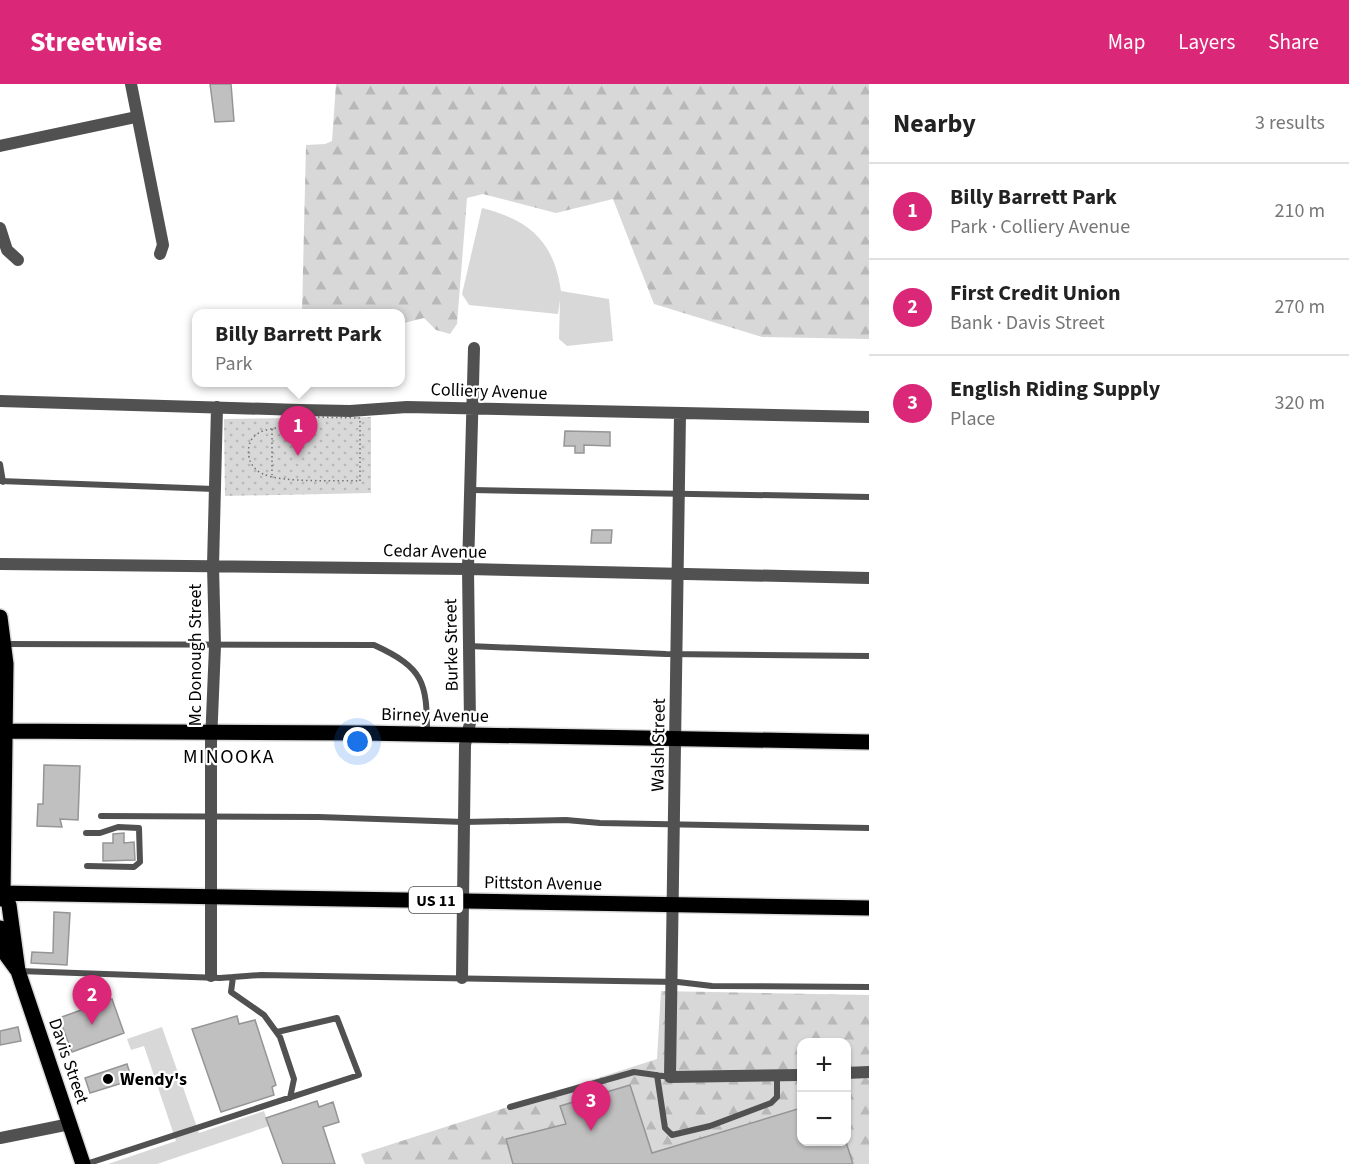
<!DOCTYPE html>
<meta charset="utf-8">
<style>
body{margin:0;font-family:"Source Sans 3",sans-serif;background:#f2f2f2;color:#222}
.controls{position:absolute;right:18px;bottom:18px;display:grid;overflow:hidden;border-radius:12px;box-shadow:0 2px 4px #0004}
.controls button{width:54px;height:54px;display:grid;place-items:center;padding:0;border:0;border-bottom:2px solid #e0e0e0;background:#fff;color:#222;font:30px sans-serif}
.you{position:absolute;left:358px;top:658px;width:21px;height:21px;margin:-15px;border:4px solid #fff;border-radius:50%;background:#1a73e8;box-shadow:0 0 0 9px #1a73e833}
.badge{display:grid;place-items:center;width:39px;height:39px;border-radius:50%;background:#db2777;color:#fff;font-size:20px;font-weight:700}
.pin{position:absolute;translate:-50% -50px;filter:drop-shadow(0 2px 3px #0008)}
.pin::after{content:'';position:absolute;top:32px;width:21px;height:18px;background:inherit;clip-path:polygon(0 0,100% 0,50% 100%)}
.popup{position:absolute;left:192px;top:225px;width:213px;height:78px;box-sizing:border-box;display:grid;place-content:center;border-radius:12px;background:#fff;filter:drop-shadow(0 2px 4px #0005);font-size:20px;white-space:nowrap;color:#767676}
.popup b{font-size:22px;color:#222}
.popup::after{content:'';position:absolute;left:50%;top:100%;margin-left:-12px;border:12px solid transparent;border-top-color:#fff}
.list{margin:0;padding:0;list-style:none}
h2{display:flex;justify-content:space-between;align-items:center;height:78px;margin:0;padding:0 24px;font-size:26px}
h2 small{font-size:20px;font-weight:400;color:#767676}
.list li{display:grid;grid-template-columns:39px 1fr auto;gap:18px;align-items:center;box-sizing:border-box;height:96px;padding:0 24px;border-top:2px solid #e0e0e0}
.list b{display:block;font-size:22px;white-space:nowrap}
.list p{margin:0;font-size:20px;white-space:nowrap;color:#767676}
.list em{font-size:20px;font-style:normal;color:#767676}
.map{position:relative;flex:none;width:869px;height:1080px;overflow:hidden}
header{display:flex;align-items:center;gap:36px;box-sizing:border-box;height:84px;padding:0 30px;background:#db2777;color:#fff}
header strong{font-size:28px}
nav{display:flex;gap:33px;margin-inline-start:auto;font-size:21px}
main{display:flex}
aside{flex:1;background:#fff}
.map>svg:first-child{display:block}
</style>
<header>
<strong>Streetwise</strong>
<nav><a>Map</a><a>Layers</a><a>Share</a></nav>
</header>
<main>
<div class="map">
<svg width="869" height="1080" viewBox="0 0 869 1080">
<defs>
<pattern id="forest-firs" width="22" height="20" patternUnits="userSpaceOnUse" patternTransform="scale(1.5)"><rect width="22" height="20" fill="#d8d8d8"/><path d="M5 1l3.5 6h-7zM16 11l3.5 6h-7z" fill="#b8b8b8"/></pattern>
<pattern id="park-dots" width="8" height="8" patternUnits="userSpaceOnUse" patternTransform="scale(1.5)"><rect width="8" height="8" fill="#d8d8d8"/><path d="M2 2h.1M6 6h.1" fill="none" stroke="#b8b8b8" stroke-width="1.8" stroke-linecap="round"/></pattern>
</defs>
<rect width="100%" height="100%" fill="#fff"/>
<path fill="#d8d8d8" d="M 482,124 C 530,136 554,158 561,207 L 609,215 L 613,257 L 567,262 L 559,255 L 560,216 L 558,230 L 469,221 L 462,210 Z
M 162,943 L 199,1049 L 264,1027 L 269,1042 L 157,1080 L 108,1080 L 176,1057 L 144,962 L 131,966 L 127,955 Z"/>
<path fill="url(#forest-firs)" fill-rule="evenodd" d="M 336,0 L 869,0 L 869,255 L 762,253 L 654,220 L 613,115 L 556,129 L 483,110 L 467,114 L 457,240 L 450,250 L 436,246 L 424,234 L 400,240 L 400,230 L 302,229 L 306,61 L 325,60 L 332,57 Z
M 661,907 L 869,911 L 869,1080 L 365,1080 L 361,1070 L 657,975 ZM 802,958 L 846,958 L 846,1058 L 802,1058 Z"/>
<path fill="url(#park-dots)" d="M 371,333 L 371,409 L 225,412 L 224,335 Z"/>
<path fill="#c0c0c0" stroke="#959595" stroke-width="1.5" d="M 210,0 L 231,0 L 234,37 L 215,38 Z
M 565,347 L 610,348 L 610,362 L 584,361 L 584,369 L 575,369 L 575,362 L 564,362 Z
M 592,446 L 612,446 L 611,459 L 591,459 Z
M 44,681 L 80,682 L 78,736 L 60,735 L 62,743 L 37,742 L 38,720 L 43,720 Z
M 124,749 L 124,759 L 134,758 L 135,776 L 103,777 L 103,759 L 113,759 L 113,750 Z
M 54,828 L 70,829 L 67,881 L 31,879 L 32,868 L 53,869 Z
M 112,915 L 124,949 L 72,968 L 59,934 Z
M 237,932 L 239,940 L 255,936 L 276,1001 L 272,1003 L 274,1011 L 221,1028 L 192,945 Z
M 18,943 L 21,957 L 0,961 L 0,947 Z
M 127,980 L 132,996 L 90,1009 L 85,994 Z
M 630,1001 L 652,1069 L 801,1024 L 801,1058 L 846,1058 L 853,1080 L 513,1080 L 506,1055 L 566,1040 L 560,1022 Z
M 317,1017 L 319,1023 L 333,1018 L 339,1038 L 323,1043 L 335,1080 L 283,1080 L 266,1034 Z"/>
<g fill="none" stroke-linecap="round" stroke-linejoin="round">
<g stroke="#dbdbdb" stroke-width="18">
<path id="primary" d="M 0,533 L 6,580 L 3,809 L 0,815
M 0,647 L 362,649 L 869,658
M 0,809 L 869,824
M 3,809 L 9,821 L 18,887 L 83,1080
M 0,844 L 7,872 L 18,887"/>
</g>
<path stroke="#737373" stroke-width="1.5" stroke-dasharray="1.5 3" stroke-linecap="butt" d="M 309,333 L 360,334 L 360,397 C 336,396 283,399 263,390 C 256,387 250,380 249,373 C 243,338 288,344 309,343 Z
M 272,345 L 272,391"/>
<path stroke="#515151" stroke-width="6" d="M 0,380 L 3,398
M 0,397 L 214,405
M 471,406 L 869,413
M 4,560 L 374,561 C 424,584 427,598 427,650
M 468,562 L 666,570 L 869,572
M 101,732 L 319,733 L 464,738 L 566,736 L 600,739 L 869,744
M 86,749 L 100,749 L 118,743 L 139,744 L 140,778 L 134,783 L 87,782
M 19,887 L 220,894 L 261,891 L 678,898 L 712,902 L 869,903
M 233,893 L 231,908 L 264,931 L 280,953 L 294,995 L 290,1014
M 657,991 L 665,1044 L 672,1051 L 710,1042 L 771,1019 L 777,1013 L 777,992
M 510,1023 L 634,988 L 670,993
M 86,1080 L 359,991 L 337,934 L 277,948"/>
<path stroke="#515151" stroke-width="12" d="M 131,0 L 163,161 L 160,170
M 0,62 L 136,33
M 0,144 L 7,166 L 18,176
M 0,317 L 300,326 L 350,327 L 407,323 L 869,333
M 680,330 L 670,993 L 802,991
M 0,480 L 468,485 L 869,494
M 211,892 L 211,658 L 215,562 L 213,482 L 217,323
M 462,894 L 465,661 L 470,639 L 468,485 L 474,264
M 846,989 L 869,988
M 0,1054 L 70,1040"/>
<use href="#primary" stroke="#000" stroke-width="15"/>
</g>
<circle fill="#000" stroke="#fff" stroke-width="2" cx="108" cy="995" r="6"/>
<g text-anchor="middle" stroke-width="4.5" stroke-linejoin="round" paint-order="stroke">
<rect fill="#fff" stroke="#4c4c4c" stroke-width="1.5" x="409" y="803" width="54" height="26" rx="4.5"/>
<g font-size="16" font-weight="bold" fill="#000">
<text x="436" y="822">US 11</text>
</g>
<g font-size="18" fill="#000" stroke="#fff">
<text transform="translate(489 307) rotate(2)" y="6">Colliery Avenue</text>
<text transform="translate(435 467) rotate(1)" y="6">Cedar Avenue</text>
<text transform="translate(451 561) rotate(-91)" y="6">Burke Street</text>
<text transform="translate(195 571) rotate(-90)" y="6">Mc Donough Street</text>
<text transform="translate(435 631) rotate(1)" y="6">Birney Avenue</text>
<text transform="translate(658 661) rotate(-89)" y="6">Walsh Street</text>
<text transform="translate(543 799) rotate(1)" y="6">Pittston Avenue</text>
<text transform="translate(69 977) rotate(71)" y="6">Davis Street</text>
</g>
<g font-size="18" font-weight="bold" fill="#000" stroke="#fff" text-anchor="start">
<text x="120" y="1001">Wendy's</text>
</g>
<g font-size="20" letter-spacing="1.5" fill="#000" stroke="#fff">
<text x="229" y="679">MINOOKA</text>
</g>
</g>
</svg>
<div class="controls">
<button>+</button>
<button>−</button>
</div>
<div class="you"></div>
<div class="pin badge" style="left:298px;top:372px">1</div>
<div class="popup"><b>Billy Barrett Park</b>Park</div>
<div class="pin badge" style="left:92px;top:941px">2</div>
<div class="pin badge" style="left:591px;top:1047px">3</div>
</div>
<aside>
<h2>Nearby<small>3 results</small></h2>
<ul class="list">
<li><span class="badge">1</span><div><b>Billy Barrett Park</b><p>Park · Colliery Avenue</p></div><em>210 m</em></li>
<li><span class="badge">2</span><div><b>First Credit Union</b><p>Bank · Davis Street</p></div><em>270 m</em></li>
<li><span class="badge">3</span><div><b>English Riding Supply</b><p>Place</p></div><em>320 m</em></li>
</ul>
</aside>
</main>
